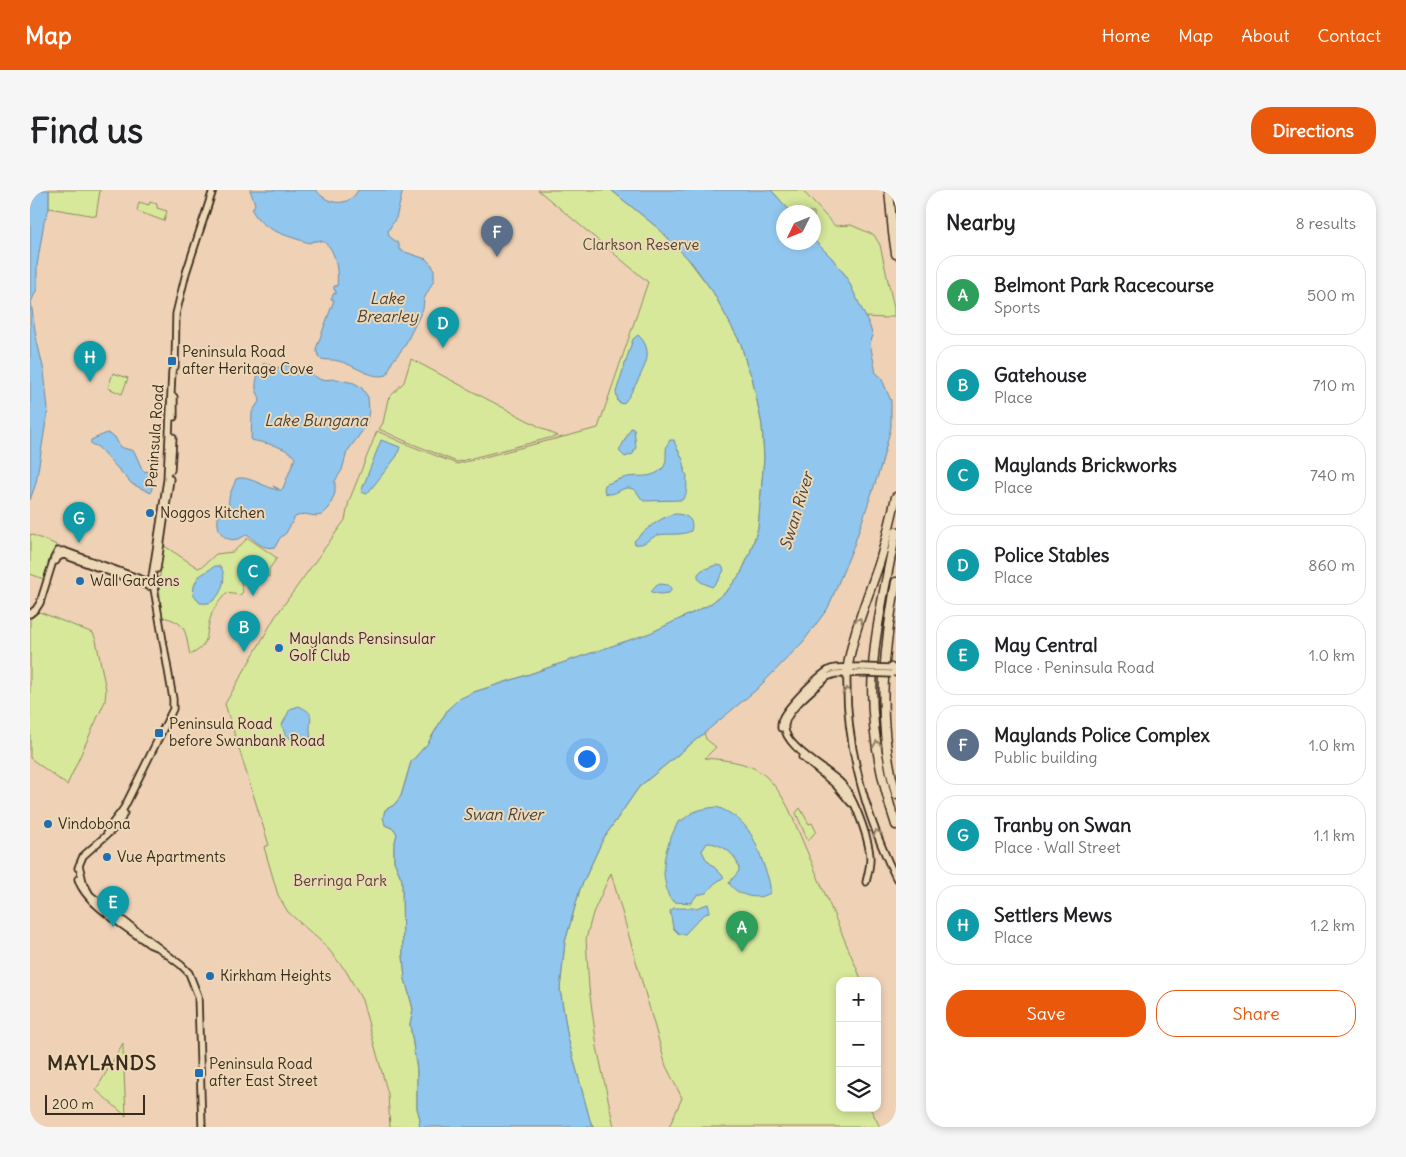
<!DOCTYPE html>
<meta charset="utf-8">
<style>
body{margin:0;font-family:Delius,sans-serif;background:#f6f6f6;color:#202124}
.controls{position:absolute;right:15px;bottom:15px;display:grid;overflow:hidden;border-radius:10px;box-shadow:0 2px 8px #0003}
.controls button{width:45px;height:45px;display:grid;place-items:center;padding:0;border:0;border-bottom:1px solid #e0e0e0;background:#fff;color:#202124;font:25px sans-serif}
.compass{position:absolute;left:746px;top:15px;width:45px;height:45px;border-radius:50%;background:#fff;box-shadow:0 2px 8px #0003;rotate:227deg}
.scale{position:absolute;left:15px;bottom:12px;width:100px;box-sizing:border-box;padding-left:5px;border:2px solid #3b2a1e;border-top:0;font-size:14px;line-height:18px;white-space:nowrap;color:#3b2a1e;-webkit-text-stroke:4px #edd8b7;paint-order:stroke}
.you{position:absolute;left:556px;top:568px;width:18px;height:18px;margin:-12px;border:4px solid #fff;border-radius:50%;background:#1a73e8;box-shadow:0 0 0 8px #1a73e833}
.badge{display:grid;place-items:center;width:32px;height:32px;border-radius:50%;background:#ea580c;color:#fff;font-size:16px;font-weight:700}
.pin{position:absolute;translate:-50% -41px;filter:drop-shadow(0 1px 2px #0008)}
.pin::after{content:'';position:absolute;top:26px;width:18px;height:15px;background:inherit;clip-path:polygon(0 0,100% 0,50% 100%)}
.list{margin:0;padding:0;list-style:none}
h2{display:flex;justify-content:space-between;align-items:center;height:65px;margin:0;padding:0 20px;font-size:21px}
h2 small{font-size:16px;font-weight:400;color:#757577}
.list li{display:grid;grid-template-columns:32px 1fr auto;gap:15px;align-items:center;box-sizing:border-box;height:80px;margin:0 10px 10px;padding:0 10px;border:1px solid #e0e0e0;border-radius:20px}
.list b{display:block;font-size:19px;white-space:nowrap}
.list p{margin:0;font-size:16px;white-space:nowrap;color:#757577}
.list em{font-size:16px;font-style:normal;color:#757577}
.actions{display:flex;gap:10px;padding:15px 20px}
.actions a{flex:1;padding:11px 0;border:1px solid #ea580c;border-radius:20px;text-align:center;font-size:18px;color:#ea580c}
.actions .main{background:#ea580c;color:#fff}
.icon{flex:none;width:28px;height:28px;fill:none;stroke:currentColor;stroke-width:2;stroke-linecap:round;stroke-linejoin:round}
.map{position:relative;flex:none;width:866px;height:937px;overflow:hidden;border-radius:20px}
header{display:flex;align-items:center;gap:30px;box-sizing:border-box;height:70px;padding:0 25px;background:#ea580c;color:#fff}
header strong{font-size:24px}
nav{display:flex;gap:28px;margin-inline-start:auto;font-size:18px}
.intro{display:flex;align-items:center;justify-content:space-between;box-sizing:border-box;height:120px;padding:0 30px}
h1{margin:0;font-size:35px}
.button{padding:12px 22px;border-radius:20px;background:#ea580c;color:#fff;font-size:18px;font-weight:700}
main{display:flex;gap:30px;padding:0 30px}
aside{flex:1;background:#fff;border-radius:20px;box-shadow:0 2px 8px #0003}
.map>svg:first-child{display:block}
</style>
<header>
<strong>Map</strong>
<nav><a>Home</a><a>Map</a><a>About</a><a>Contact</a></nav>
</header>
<div class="intro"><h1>Find us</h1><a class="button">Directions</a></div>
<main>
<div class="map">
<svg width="866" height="937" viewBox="0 0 866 937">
<rect width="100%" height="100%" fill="#efd2b6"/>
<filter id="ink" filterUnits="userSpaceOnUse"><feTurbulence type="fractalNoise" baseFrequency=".02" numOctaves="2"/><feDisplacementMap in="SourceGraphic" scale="10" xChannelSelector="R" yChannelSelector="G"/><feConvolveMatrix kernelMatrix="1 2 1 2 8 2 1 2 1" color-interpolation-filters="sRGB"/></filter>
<g filter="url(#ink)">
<path fill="#d7e89b" stroke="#89895c" d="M 19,0 L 70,0 L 66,26 L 19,18 Z
M 508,0 L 581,0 L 629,39 L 652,61 L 683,102 L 711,154 L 717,176 L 722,187 L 732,235 L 734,268 L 728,338 L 720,363 L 711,383 L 697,401 L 679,415 L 621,443 L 485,489 L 444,502 L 418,519 L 398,553 L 381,572 L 371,606 L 364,615 L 355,620 L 355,635 L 364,639 L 367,644 L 364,656 L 364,671 L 372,690 L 373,765 L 375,789 L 383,819 L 380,834 L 387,880 L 387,918 L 390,929 L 389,937 L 360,937 L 358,904 L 332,810 L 316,781 L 295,755 L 258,722 L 248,705 L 234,657 L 239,655 L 195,514 L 245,427 L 315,330 L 319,311 L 347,241 L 371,252 L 427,274 L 568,238 L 618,92 Z
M 741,0 L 772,0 L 805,36 L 821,35 L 844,45 L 850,55 L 864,118 L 864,126 L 856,128 L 835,127 L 816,86 L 801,67 L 784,50 L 784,22 L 761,22 Z
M 109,12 L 119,15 L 120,12 L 127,14 L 127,18 L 137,21 L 134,31 L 107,21 Z
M 381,169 L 527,246 L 427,272 L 373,250 L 349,239 L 353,233 L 358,209 L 374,192 Z
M 83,183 L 98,188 L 92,204 L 78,198 Z
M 0,344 L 27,355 L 14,389 L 0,384 Z
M 218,348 L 247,368 L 239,379 L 239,387 L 217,377 L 209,383 L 213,402 L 210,405 L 196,403 C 191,410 183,418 181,426 C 174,446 182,454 160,465 C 155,443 158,432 132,427 L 129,394 L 133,355 L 168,378 L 173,376 L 186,364 L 203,362 Z
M 7,421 L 63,443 L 66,450 L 76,500 L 75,511 L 37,595 L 0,568 L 0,427 Z
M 674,543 L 676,549 L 686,557 L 675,568 C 722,572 737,578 759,619 L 832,791 L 810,791 L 810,918 L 840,918 L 850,937 L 639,937 L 652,908 L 636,876 L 581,683 L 563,723 L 556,749 L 559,798 L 567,857 L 584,937 L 563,937 L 560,931 L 538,848 L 530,799 L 535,752 L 550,699 L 573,649 L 609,597 Z
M 770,618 L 779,634 L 782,633 L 786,641 L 778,651 L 766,623 Z
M 93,853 L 93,860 L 96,926 L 66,900 Z"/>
<path fill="#91c6ee" stroke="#6f889b" d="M 0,0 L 19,0 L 19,19 L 14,32 L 7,76 L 7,99 L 1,112 L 6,147 L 14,181 L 18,219 L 6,293 L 0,310 Z
M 220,0 L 286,0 C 297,15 319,18 328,0 L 373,0 L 366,28 L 358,41 L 359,46 L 369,54 L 369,59 L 372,61 L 396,69 L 402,75 L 404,80 L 404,90 L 394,109 L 393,119 L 374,157 L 362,172 L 357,185 C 340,190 324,174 308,171 C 302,169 295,171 289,168 L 286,159 L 304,110 L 301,109 L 304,103 L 306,104 L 306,101 L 304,100 L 304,96 L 307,96 C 309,79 304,41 279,53 C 259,46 232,41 222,20 L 225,14 Z
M 581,0 L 741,0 L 761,22 L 754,22 L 754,52 L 784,52 L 784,50 L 801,67 L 816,86 L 839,134 L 843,146 L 840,153 L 846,183 L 851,187 L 861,211 L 861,237 L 851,276 L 824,355 L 798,418 L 773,452 L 726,500 L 609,597 L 573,649 L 550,699 L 535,752 L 530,799 L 538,848 L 560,930 L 563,937 L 389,937 L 390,929 L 387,918 L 387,880 L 380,834 L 383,819 L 375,789 L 373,765 L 372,690 L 364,671 L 364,656 L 367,644 L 364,639 L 355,635 L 353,627 L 355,620 L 364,615 L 371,606 L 381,572 L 398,553 L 418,519 L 429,509 L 444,502 L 485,489 L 620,443 L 679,415 L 697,401 L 711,383 L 720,363 L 728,338 L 734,268 L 732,235 L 722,187 L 717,176 L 711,154 L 683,102 L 662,73 L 629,39 Z
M 608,145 C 615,151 618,159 617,167 C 617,175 599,209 593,214 L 588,212 L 586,202 L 601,155 L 603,149 Z
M 234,173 L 247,178 L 256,175 L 275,180 L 291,190 L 306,189 L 324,193 L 331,197 L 338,207 L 339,221 L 336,236 L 317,262 L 312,280 L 305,291 L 305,303 L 299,318 L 292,325 L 286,326 L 274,324 L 265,327 L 256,343 L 250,348 L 245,357 C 232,360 226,351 217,344 C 200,358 183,344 189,324 L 199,316 C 197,307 203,298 206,289 C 216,284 236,298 248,300 L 243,296 L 249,299 L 250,301 L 253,298 L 265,268 C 257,256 234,253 221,250 L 222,222 L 230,210 C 229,204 227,204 226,199 C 225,192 229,177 234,173 Z
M 601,238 L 604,239 L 606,257 L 603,264 L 595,267 L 589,261 Z
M 77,243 L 85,247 L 90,257 L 104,261 L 113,281 L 120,282 L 124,288 L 121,303 L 102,294 L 68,257 L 61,254 L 61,250 Z
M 351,250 L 370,257 L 367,266 L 337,304 L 331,302 Z
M 640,250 L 644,250 C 647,262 657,270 654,282 L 657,285 C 656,293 659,304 652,310 L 614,311 C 609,308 608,301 603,299 C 592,294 586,308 575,303 L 574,299 L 575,295 C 582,292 590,288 598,287 C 609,285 622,289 632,279 C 640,271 632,259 640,250 Z
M 644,324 C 655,324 665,328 661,341 C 651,346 639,343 628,345 C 619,348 615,356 605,354 L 604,351 C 615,340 629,328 644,324 Z
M 686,375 L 692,376 L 694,380 L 688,391 L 682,397 L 671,392 L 668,388 L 668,384 L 672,380 Z
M 185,376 L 190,376 C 198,385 192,406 181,412 C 177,414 174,413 170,413 L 163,405 L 164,396 L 168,387 Z
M 631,394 L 638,395 L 641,397 L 641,400 L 639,403 L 630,404 L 621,402 L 627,395 Z
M 269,516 C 283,523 281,524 280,538 C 280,545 282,547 278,554 L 273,554 L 269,551 L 262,550 L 255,544 L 252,535 L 260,519 Z
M 687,617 C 717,629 724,646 734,676 C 737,685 741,693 740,703 C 728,711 707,706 699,693 L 709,681 C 709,666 692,653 677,653 L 672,661 L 676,669 L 694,687 L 684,694 L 676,703 L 667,705 L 661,713 C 656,712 649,713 645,712 C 638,709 637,702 636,696 C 630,671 637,655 648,632 C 654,630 657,626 662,623 C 670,619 678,618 687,617 Z
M 678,714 L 680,721 L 671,727 L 655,744 L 649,744 L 643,738 L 640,721 L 644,718 L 666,718 Z"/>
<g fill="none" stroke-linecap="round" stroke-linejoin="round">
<g stroke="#3b2a1e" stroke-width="9">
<path id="secondary" d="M 145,177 L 146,124 L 156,83 L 183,0
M 144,227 L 144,207
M 141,280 L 143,247
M 26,371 L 28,367 L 34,365 L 118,396 L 125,397
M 127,379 L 140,289
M 0,424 L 6,419 L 10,413 L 24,368 L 28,361 L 34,361 L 116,391 L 126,391
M 834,477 L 823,477 L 817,482 C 815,554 835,624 866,688
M 834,483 L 805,484 L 797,487 C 785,498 757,519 755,535 C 751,555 799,580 812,594 C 824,607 840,651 840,669 C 840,677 838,684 836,692
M 751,538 C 751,534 751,531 753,527 C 759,516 790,483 801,479 C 808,477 815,478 821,478
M 772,567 L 805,594 L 821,613
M 77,643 C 78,636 91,624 95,616 L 143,519 L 143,509 L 122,387 L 137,290 L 142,181 L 145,175
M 49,675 L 53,692 L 60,705 L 151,775 L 159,783 L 168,806 L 172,937
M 48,678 L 53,666 L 89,634 L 94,623
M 48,689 C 55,714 98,738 119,754 L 126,757"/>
</g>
<g stroke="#3b2a1e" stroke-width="11">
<path id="highway" d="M 859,0 L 863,43 L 866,64
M 866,342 C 858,380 850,417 845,455 C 837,515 847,578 866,635
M 866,392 C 853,464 846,532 866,604
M 861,478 L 866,482
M 817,482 C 822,444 837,410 849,374 C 856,352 861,329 866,307"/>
</g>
<use href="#secondary" stroke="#edd8b7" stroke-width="5.5"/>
<use href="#highway" stroke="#edd8b7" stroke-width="8"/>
<g stroke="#3b2a1e" stroke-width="9" stroke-linecap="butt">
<path id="secondary-bridge" d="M 834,477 L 860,478
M 834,483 L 861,484"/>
</g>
<use href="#secondary-bridge" stroke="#edd8b7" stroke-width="5.5"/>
</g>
<defs><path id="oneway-chevron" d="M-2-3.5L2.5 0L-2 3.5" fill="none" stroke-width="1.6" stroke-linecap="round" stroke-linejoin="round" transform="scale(1.25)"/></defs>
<g stroke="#94816a">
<use href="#oneway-chevron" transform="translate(829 431) rotate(-70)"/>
<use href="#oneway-chevron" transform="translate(817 501) rotate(-91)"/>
<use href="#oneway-chevron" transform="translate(847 554) rotate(-99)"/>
<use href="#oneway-chevron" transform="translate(847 643) rotate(-109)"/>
</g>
</g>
<g fill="#1f6fb2" stroke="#edd8b7" stroke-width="2">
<rect x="137" y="166" width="10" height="10" rx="2.5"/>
<circle cx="120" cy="323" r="5"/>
<circle cx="50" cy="391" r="5"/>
<circle cx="249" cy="458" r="5"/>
<rect x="124" y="538" width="10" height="10" rx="2.5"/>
<circle cx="18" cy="634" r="5"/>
<circle cx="77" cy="667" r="5"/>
<circle cx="180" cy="786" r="5"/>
<rect x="164" y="878" width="10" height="10" rx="2.5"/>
</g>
<g text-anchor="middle" stroke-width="4" stroke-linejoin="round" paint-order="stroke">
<g font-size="15" fill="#524631" stroke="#edd8b7">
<text x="611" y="60">Clarkson Reserve</text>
<text x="310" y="696">Berringa Park</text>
</g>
<g font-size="15" fill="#3b2a1e" stroke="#edd8b7" text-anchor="start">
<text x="152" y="167">Peninsula Road<tspan x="152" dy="17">after Heritage Cove</tspan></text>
<text x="130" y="328">Noggos Kitchen</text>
<text x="60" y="396">Wall Gardens</text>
<text x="259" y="454">Maylands Pensinsular<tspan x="259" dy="17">Golf Club</tspan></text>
<text x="139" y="539">Peninsula Road<tspan x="139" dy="17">before Swanbank Road</tspan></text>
<text x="28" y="639">Vindobona</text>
<text x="87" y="672">Vue Apartments</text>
<text x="190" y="791">Kirkham Heights</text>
<text x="179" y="879">Peninsula Road<tspan x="179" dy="17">after East Street</tspan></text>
</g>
<g font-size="15" fill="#3b2a1e" stroke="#edd8b7">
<text transform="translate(125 246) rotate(-86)" y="5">Peninsula Road</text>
</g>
<g font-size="16" font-style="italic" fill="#48413d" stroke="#edd8b7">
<text x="357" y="114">Lake<tspan x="357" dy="18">Brearley</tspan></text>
<text x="286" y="236">Lake Bungana</text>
<text transform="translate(766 321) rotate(-73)" y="6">Swan River</text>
<text x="473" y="630">Swan River</text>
</g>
<g font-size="20" font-weight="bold" letter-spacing="1" fill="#3b2a1e" stroke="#edd8b7">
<text x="72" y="880">MAYLANDS</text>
</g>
</g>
</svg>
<div class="controls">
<button>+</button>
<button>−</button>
<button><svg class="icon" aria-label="layers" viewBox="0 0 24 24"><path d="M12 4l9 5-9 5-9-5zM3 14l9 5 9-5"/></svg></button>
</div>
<svg class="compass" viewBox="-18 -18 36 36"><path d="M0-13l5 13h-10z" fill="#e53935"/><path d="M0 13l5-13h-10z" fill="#757577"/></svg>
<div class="scale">200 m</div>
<div class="you"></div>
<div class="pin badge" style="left:712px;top:762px;background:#2e9e5b">A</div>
<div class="pin badge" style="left:214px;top:462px;background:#0f9aa8">B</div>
<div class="pin badge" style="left:223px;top:406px;background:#0f9aa8">C</div>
<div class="pin badge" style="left:413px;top:158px;background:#0f9aa8">D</div>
<div class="pin badge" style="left:83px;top:737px;background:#0f9aa8">E</div>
<div class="pin badge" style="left:467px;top:67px;background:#5c6f8a">F</div>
<div class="pin badge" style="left:49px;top:353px;background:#0f9aa8">G</div>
<div class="pin badge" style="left:60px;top:192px;background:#0f9aa8">H</div>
</div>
<aside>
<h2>Nearby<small>8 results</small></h2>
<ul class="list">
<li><span class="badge" style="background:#2e9e5b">A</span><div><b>Belmont Park Racecourse</b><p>Sports</p></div><em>500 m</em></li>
<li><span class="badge" style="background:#0f9aa8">B</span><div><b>Gatehouse</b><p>Place</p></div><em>710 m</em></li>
<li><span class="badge" style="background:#0f9aa8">C</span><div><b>Maylands Brickworks</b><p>Place</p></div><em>740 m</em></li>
<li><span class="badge" style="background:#0f9aa8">D</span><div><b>Police Stables</b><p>Place</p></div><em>860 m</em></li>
<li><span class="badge" style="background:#0f9aa8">E</span><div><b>May Central</b><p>Place · Peninsula Road</p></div><em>1.0 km</em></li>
<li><span class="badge" style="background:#5c6f8a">F</span><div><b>Maylands Police Complex</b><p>Public building</p></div><em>1.0 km</em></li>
<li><span class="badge" style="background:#0f9aa8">G</span><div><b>Tranby on Swan</b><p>Place · Wall Street</p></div><em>1.1 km</em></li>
<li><span class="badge" style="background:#0f9aa8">H</span><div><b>Settlers Mews</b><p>Place</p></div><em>1.2 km</em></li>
</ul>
<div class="actions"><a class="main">Save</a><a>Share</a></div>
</aside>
</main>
